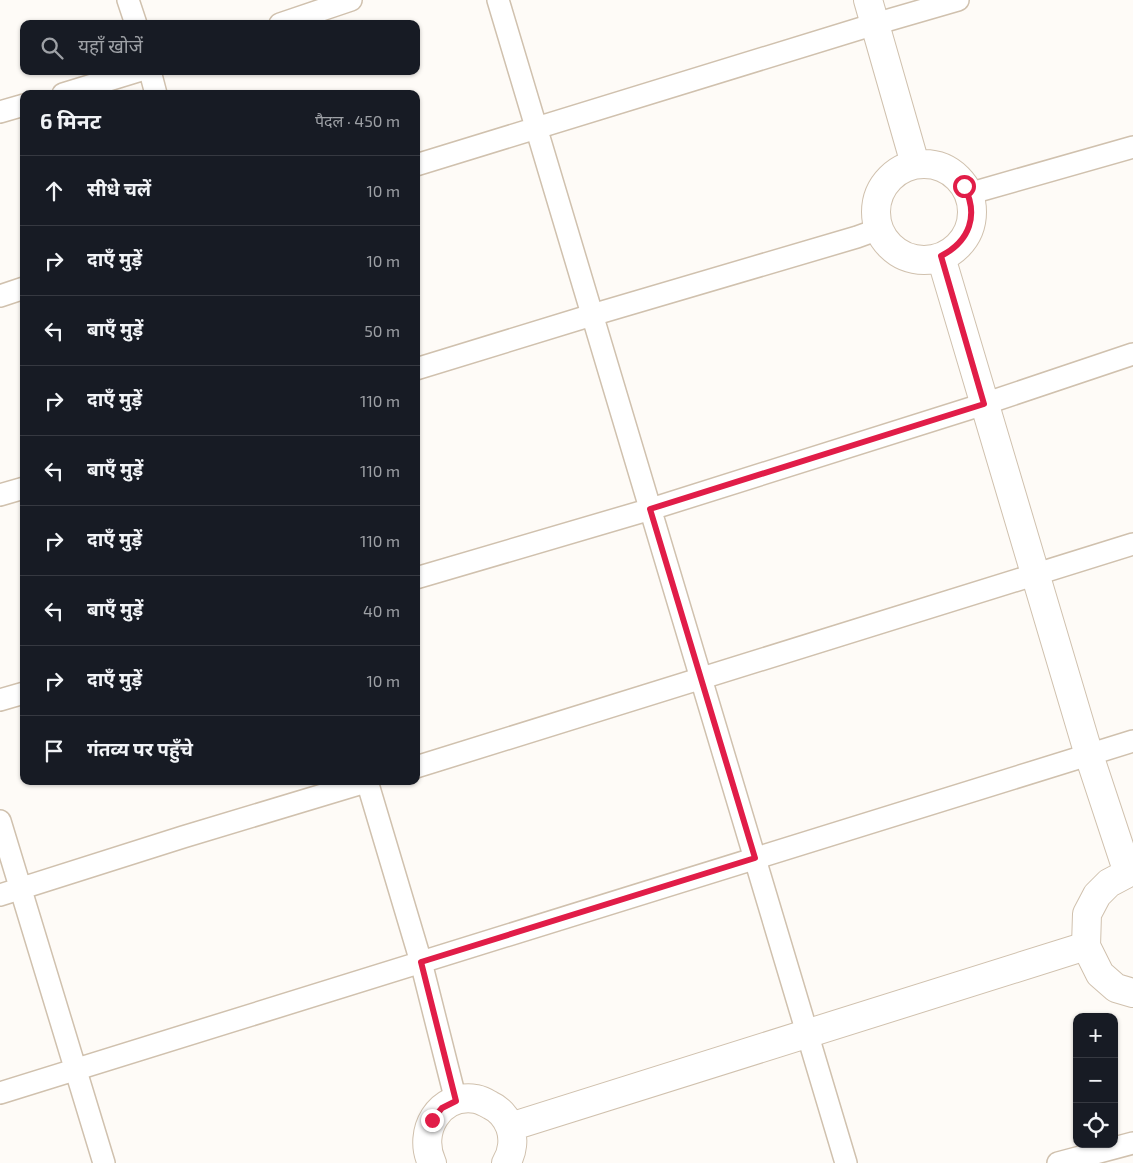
<!DOCTYPE html>
<html lang="hi">
<meta charset="utf-8">
<style>
body{margin:0;font-family:"Exo 2","Noto Sans Devanagari",sans-serif;background:#242831;color:#f1f3f6}
.controls{position:absolute;right:15px;bottom:15px;display:grid;overflow:hidden;border-radius:10px;box-shadow:0 1px 4px #0004}
.controls button{width:45px;height:45px;display:grid;place-items:center;padding:0;border:0;border-bottom:1px solid #363941;background:#171b24;color:#f1f3f6;font:25px sans-serif}
.stop{position:absolute;width:15px;height:15px;margin:-11px;border:4px solid #e11d48;border-radius:50%;background:#fff}
.stop.end{background:#e11d48;border-color:#fff;box-shadow:0 1px 5px #0008}
.list{margin:0;padding:0;list-style:none}
h2{display:flex;justify-content:space-between;align-items:center;height:65px;margin:0;padding:0 20px;font-size:21px}
h2 small{font-size:16px;font-weight:400;color:#9ea1a6}
.list li{display:grid;grid-template-columns:32px 1fr auto;gap:15px;align-items:center;box-sizing:border-box;height:70px;padding:0 20px;border-top:1px solid #363941}
.list b{display:block;font-size:19px;white-space:nowrap}
.list em{font-size:16px;font-style:normal;color:#9ea1a6}
.icon{flex:none;width:28px;height:28px;fill:none;stroke:currentColor;stroke-width:2;stroke-linecap:round;stroke-linejoin:round}
.map{position:relative;flex:none;width:1133px;height:1163px;overflow:hidden}
.search{position:absolute;background:#171b24;box-shadow:0 1px 4px #0004;left:20px;top:20px;width:400px;height:55px;display:flex;align-items:center;gap:12px;box-sizing:border-box;padding:0 18px;border-radius:10px;color:#9ea1a6;font-size:19px}
.panel{position:absolute;background:#171b24;box-shadow:0 1px 4px #0004;left:20px;top:90px;width:400px;height:695px;border-radius:10px}
.map>svg:first-child{display:block}
</style>
<div class="map">
<svg width="1133" height="1163" viewBox="0 0 1133 1163">
<rect width="100%" height="100%" fill="#fefbf7"/>
<g fill="none" stroke-linecap="round" stroke-linejoin="round">
<g stroke="#d0c1ae" stroke-width="24">
<path id="minor" d="M 128,0 L 136,24
M 498,0 L 846,1163
M 280,24 L 351,0
M 150,71 L 156,94
M 63,94 L 138,71
M 0,112 L 24,105
M 416,165 L 875,24 L 958,0
M 968,194 L 1133,147
M 0,296 L 24,288
M 416,369 L 592,315 L 857,237 L 879,229
M 0,495 L 24,488
M 416,578 L 651,509 L 984,404 L 1133,354
M 0,700 L 24,693
M 416,767 L 1133,544
M 367,781 L 421,962 L 456,1101
M 0,821 L 104,1163
M 0,895 L 183,837 L 369,781
M 0,1093 L 1133,741
M 1058,1163 L 1133,1143"/>
</g>
<g stroke="#d0c1ae" stroke-width="30">
<path id="tertiary" d="M 510,1127 L 1086,946
M 432,1163 C 417,1132 439,1093 476,1099 C 481,1100 485,1102 490,1105 C 499,1109 506,1117 510,1127 C 514,1138 513,1152 506,1163"/>
</g>
<g stroke="#d0c1ae" stroke-width="30">
<path id="secondary" d="M 868,0 L 915,164
M876 212a48 48 0 1 1 96 0a48 48 0 1 1-96 0Z
M 941,257 L 1089,755 L 1128,873
M 1133,872 L 1128,873 L 1109,883 L 1097,895 L 1087,914 L 1086,946 L 1100,974 L 1116,988 L 1133,993"/>
</g>
<use href="#minor" stroke="#fff" stroke-width="21"/>
<use href="#tertiary" stroke="#fff" stroke-width="28"/>
<use href="#secondary" stroke="#fff" stroke-width="28"/>
</g>
<g fill="none" stroke-linecap="round" stroke-linejoin="round">
<path stroke="#e11d48" stroke-width="6" d="M 432,1120 L 442,1108 L 456,1101 L 421,962 L 755,858 L 650,509 L 984,404 L 941,256 C 970,241 979,215 964,186"/>
</g>
</svg>
<div class="controls">
<button>+</button>
<button>−</button>
<button><svg class="icon" aria-label="locate" viewBox="0 0 24 24"><circle cx="12" cy="12" r="6"/><path d="M12 2v4M12 18v4M2 12h4M18 12h4"/></svg></button>
</div>
<div class="stop" style="left:964px;top:186px"></div>
<div class="stop end" style="left:432px;top:1120px"></div>
<div class="search"><svg class="icon" aria-label="search" viewBox="0 0 24 24"><circle cx="10" cy="10" r="6"/><path d="M15 15l6 6"/></svg>यहाँ खोजें</div>
<section class="panel">
<h2>6 मिनट<small>पैदल · 450 m</small></h2>
<ul class="list">
<li><svg class="icon" aria-label="ahead" viewBox="0 0 24 24"><path d="M12 20V5M6 11l6-6 6 6"/></svg><div><b>सीधे चलें</b></div><em>10 m</em></li>
<li><svg class="icon" aria-label="right" viewBox="0 0 24 24"><path d="M7 20v-9h11M14 6l5 5-5 5"/></svg><div><b>दाएँ मुड़ें</b></div><em>10 m</em></li>
<li><svg class="icon" aria-label="left" viewBox="0 0 24 24"><path d="M17 20v-9H6M10 6l-5 5 5 5"/></svg><div><b>बाएँ मुड़ें</b></div><em>50 m</em></li>
<li><svg class="icon" aria-label="right" viewBox="0 0 24 24"><path d="M7 20v-9h11M14 6l5 5-5 5"/></svg><div><b>दाएँ मुड़ें</b></div><em>110 m</em></li>
<li><svg class="icon" aria-label="left" viewBox="0 0 24 24"><path d="M17 20v-9H6M10 6l-5 5 5 5"/></svg><div><b>बाएँ मुड़ें</b></div><em>110 m</em></li>
<li><svg class="icon" aria-label="right" viewBox="0 0 24 24"><path d="M7 20v-9h11M14 6l5 5-5 5"/></svg><div><b>दाएँ मुड़ें</b></div><em>110 m</em></li>
<li><svg class="icon" aria-label="left" viewBox="0 0 24 24"><path d="M17 20v-9H6M10 6l-5 5 5 5"/></svg><div><b>बाएँ मुड़ें</b></div><em>40 m</em></li>
<li><svg class="icon" aria-label="right" viewBox="0 0 24 24"><path d="M7 20v-9h11M14 6l5 5-5 5"/></svg><div><b>दाएँ मुड़ें</b></div><em>10 m</em></li>
<li><svg class="icon" aria-label="arrive" viewBox="0 0 24 24"><path d="M6 21V4h12l-3 4 3 4H6"/></svg><div><b>गंतव्य पर पहुँचे</b></div></li>
</ul>
</section>
</div>
